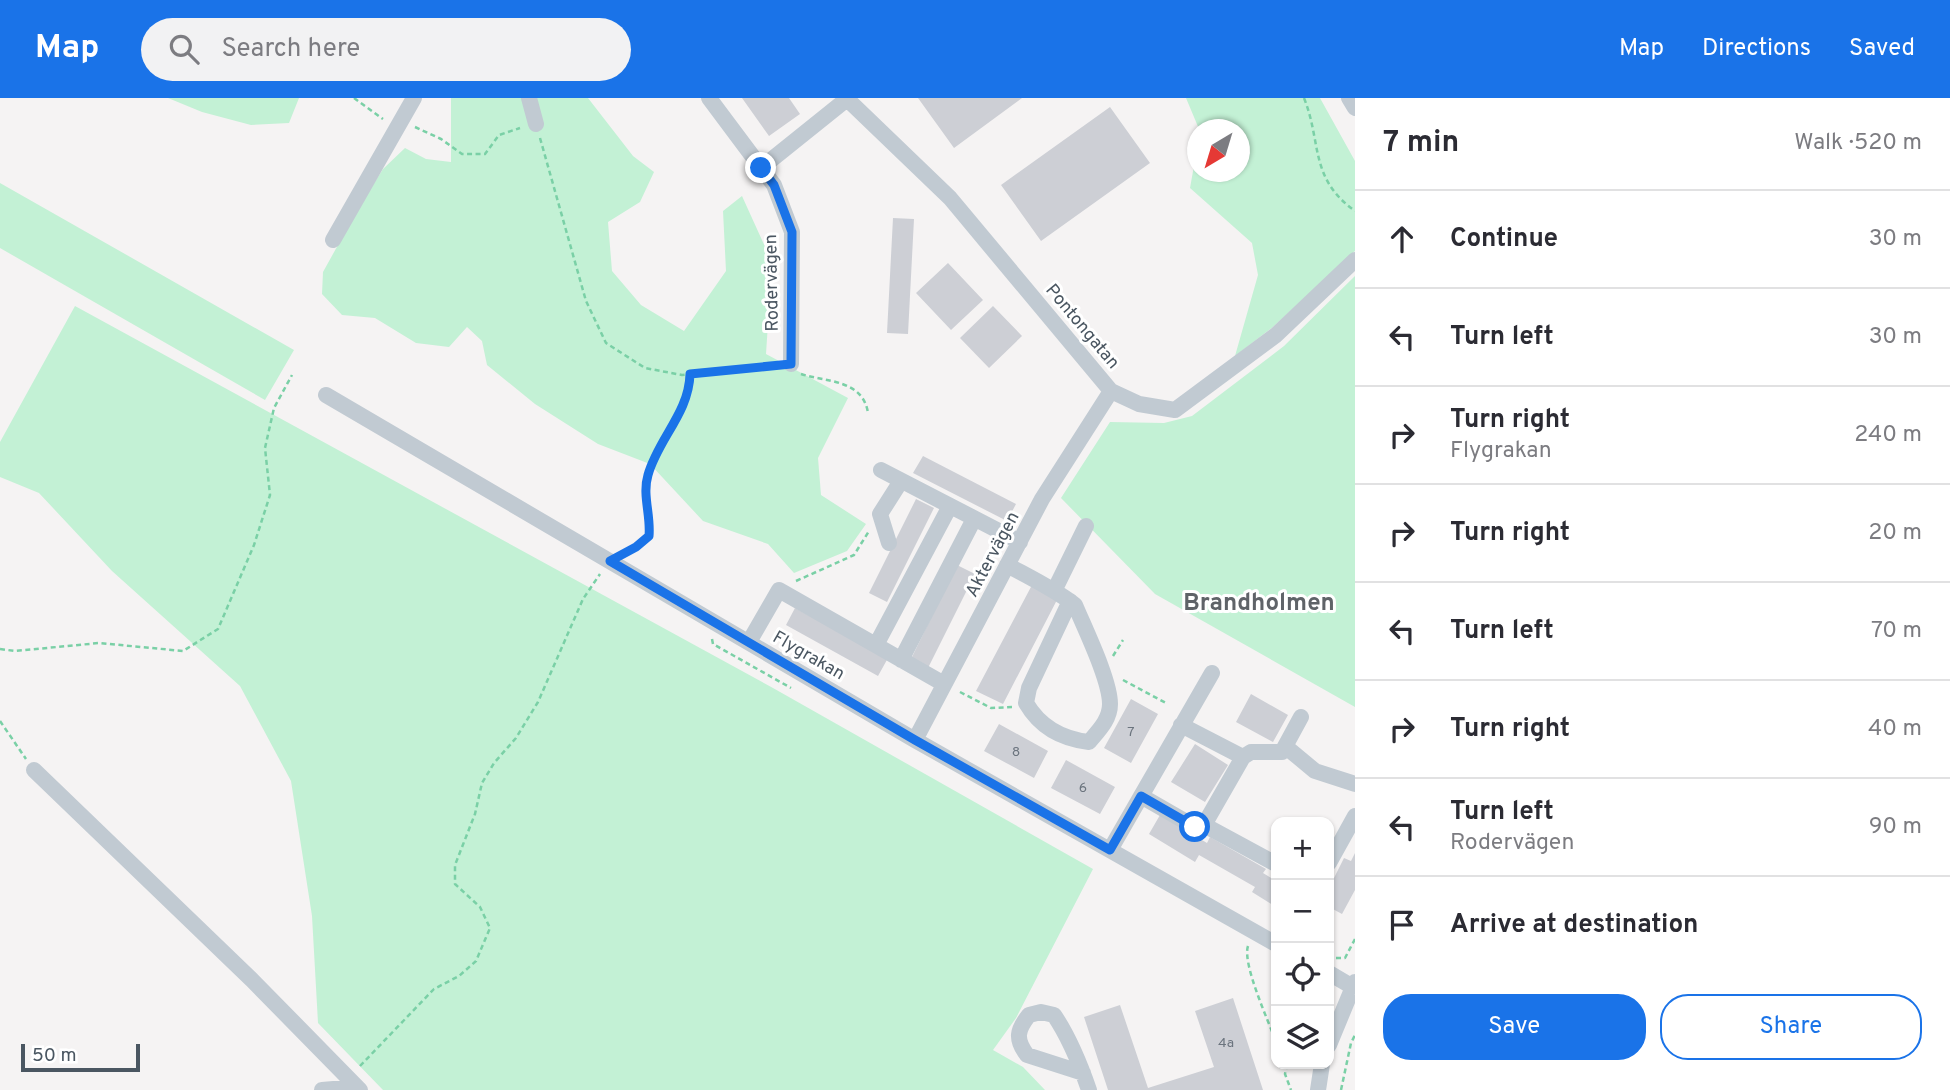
<!DOCTYPE html>
<meta charset="utf-8">
<style>
body{margin:0;font-family:Overpass,sans-serif;background:#f2f2f3;color:#2b2b33}
.controls{position:absolute;right:21px;bottom:21px;display:grid;overflow:hidden;border-radius:14px;box-shadow:0 2px 5px #0004}
.controls button{width:63px;height:63px;display:grid;place-items:center;padding:0;border:0;border-bottom:2px solid #e1e1e2;background:#fff;color:#2b2b33;font:35px sans-serif}
.compass{position:absolute;left:1187px;top:21px;width:63px;height:63px;border-radius:50%;background:#fff;box-shadow:0 2px 5px #0004;rotate:218deg}
.scale{position:absolute;left:21px;bottom:18px;width:119px;box-sizing:border-box;padding-left:7px;border:4px solid #4a5661;border-top:0;font-size:19px;line-height:24px;white-space:nowrap;color:#4a5661;-webkit-text-stroke:5px #fff;paint-order:stroke}
.stop{position:absolute;width:21px;height:21px;margin:-16px;border:5px solid #1a73e8;border-radius:50%;background:#fff}
.stop.end{background:#1a73e8;border-color:#fff;box-shadow:0 2px 7px #0008}
.list{margin:0;padding:0;list-style:none}
h2{display:flex;justify-content:space-between;align-items:center;height:91px;margin:0;padding:0 28px;font-size:30px}
h2 small{font-size:23px;font-weight:400;color:#7c7c81}
.list li{display:grid;grid-template-columns:46px 1fr auto;gap:21px;align-items:center;box-sizing:border-box;height:98px;padding:0 28px;border-top:2px solid #e1e1e2}
.list b{display:block;font-size:26px;white-space:nowrap}
.list p{margin:0;font-size:23px;white-space:nowrap;color:#7c7c81}
.list em{font-size:23px;font-style:normal;color:#7c7c81}
.actions{display:flex;gap:14px;padding:21px 28px}
.actions a{flex:1;padding:16px 0;border:2px solid #1a73e8;border-radius:28px;text-align:center;font-size:24px;color:#1a73e8}
.actions .main{background:#1a73e8;color:#fff}
.icon{flex:none;width:38px;height:38px;fill:none;stroke:currentColor;stroke-width:2;stroke-linecap:round;stroke-linejoin:round}
.map{position:relative;flex:none;width:1355px;height:992px;overflow:hidden}
header{display:flex;align-items:center;gap:42px;box-sizing:border-box;height:98px;padding:0 35px;background:#1a73e8;color:#fff}
header strong{font-size:33px}
nav{display:flex;gap:38px;margin-inline-start:auto;font-size:24px}
.search{width:490px;height:63px;background:#f2f2f3;display:flex;align-items:center;gap:18px;box-sizing:border-box;padding:0 24px;border-radius:38px;color:#7c7c81;font-size:26px}
main{display:flex}
aside{flex:1;background:#fff}
.map>svg:first-child{display:block}
</style>
<header>
<strong>Map</strong>
<div class="search"><svg class="icon" aria-label="search" viewBox="0 0 24 24"><circle cx="10" cy="10" r="6"/><path d="M15 15l6 6"/></svg>Search here</div>
<nav><a>Map</a><a>Directions</a><a>Saved</a></nav>
</header>
<main>
<div class="map">
<svg width="1355" height="992" viewBox="0 0 1355 992">
<rect width="100%" height="100%" fill="#f5f3f3"/>
<path fill="#c3f1d5" d="M 168,0 L 299,0 L 289,25 L 251,27 L 202,14 Z
M 451,0 L 588,0 L 633,58 L 654,74 L 640,104 L 608,124 L 612,173 L 641,207 L 684,233 L 726,173 L 723,113 L 742,98 L 772,164 L 766,256 L 848,300 L 818,360 L 821,397 L 866,426 L 847,453 L 794,475 L 768,446 L 703,423 L 650,366 L 598,346 L 535,306 L 487,267 L 482,243 L 467,229 L 449,249 L 416,245 L 375,220 L 342,217 L 322,196 L 323,174 L 359,109 L 383,71 L 405,50 L 426,61 L 451,64 Z
M 1186,0 L 1320,0 L 1355,63 L 1355,153 L 1273,229 L 1235,258 L 1258,177 L 1252,145 L 1190,90 L 1197,51 L 1198,74 L 1240,74 L 1240,32 L 1199,31 Z
M 0,85 L 294,252 L 265,302 L 0,150 Z
M 1355,178 L 1355,609 L 1155,496 L 1061,400 L 1110,324 L 1164,325 L 1192,318 L 1284,248 Z
M 75,208 L 773,590 L 1093,771 L 1016,920 L 993,952 L 1023,969 L 1045,992 L 383,992 L 318,925 L 312,818 L 291,683 L 240,588 L 112,473 L 39,395 L 0,379 L 0,344 Z"/>
<path fill="#cdcfd5" d="M 742,0 L 789,0 L 800,16 L 769,38 Z
M 918,0 L 1022,0 L 954,50 Z
M 1110,9 L 1150,65 L 1041,143 L 1001,87 Z
M 893,120 L 914,121 L 908,236 L 887,235 Z
M 948,165 L 983,202 L 951,232 L 916,195 Z
M 993,208 L 1022,238 L 989,270 L 960,240 Z
M 923,358 L 1016,406 L 1007,423 L 913,375 Z
M 916,401 L 934,410 L 887,504 L 869,495 Z
M 957,467 L 975,476 L 928,570 L 911,561 Z
M 1032,487 L 1058,500 L 1003,606 L 976,593 Z
M 795,510 L 888,560 L 878,578 L 786,527 Z
M 1251,596 L 1288,617 L 1273,644 L 1236,624 Z
M 1131,601 L 1158,616 L 1131,665 L 1104,650 Z
M 999,626 L 1048,653 L 1034,680 L 984,653 Z
M 1195,646 L 1228,667 L 1205,704 L 1171,684 Z
M 1066,662 L 1115,689 L 1100,716 L 1051,690 Z
M 1160,717 L 1207,745 L 1210,739 L 1266,771 L 1263,775 L 1276,783 L 1276,809 L 1252,794 L 1255,789 L 1199,757 L 1195,764 L 1149,736 Z
M 1355,755 L 1355,792 L 1342,816 L 1329,809 L 1329,790 L 1344,760 L 1351,763 Z
M 1233,900 L 1263,992 L 1108,992 L 1084,919 L 1120,907 L 1148,990 L 1214,969 L 1195,913 Z"/>
<g fill="none" stroke-linecap="round" stroke-linejoin="round">
<path stroke="#7ad0a6" stroke-width="2.5" stroke-dasharray="5 3.5" stroke-linecap="butt" d="M 354,0 L 383,21
M 1304,0 C 1322,45 1309,80 1355,113
M 415,29 L 441,41 L 462,56 L 485,56 L 499,37 L 520,30
M 540,40 L 586,203 L 606,245 L 645,270 L 682,277 L 774,268
M 801,276 C 825,284 863,281 868,315
M 627,454 L 649,437 C 651,417 642,397 648,377 C 658,341 688,315 690,276
M 796,483 L 854,457 L 869,433
M 712,541 L 713,546 L 791,590
M 0,551 L 15,553 L 99,545 L 183,553 L 218,531 L 254,447 L 270,397 L 265,350 L 274,310 L 292,277
M 1113,558 L 1123,542
M 1123,582 L 1166,605
M 960,594 L 991,610 L 1012,609
M 0,623 L 26,661
M 1248,848 C 1242,866 1269,924 1276,944
M 1336,860 L 1345,860 L 1355,841
M 1287,966 L 1285,976 L 1291,992
M 360,968 L 434,891 L 459,878 L 476,863 L 490,830 L 480,809 L 455,786 L 455,767 L 475,716 L 482,685 L 494,665 L 516,640 L 538,604 L 583,501 L 600,476
M 1341,992 L 1351,945 L 1355,937"/>
<path stroke="#c1cad2" stroke-width="16" d="M 529,0 L 536,26
M 709,0 L 774,87 L 792,134 L 791,266
M 846,0 L 950,100 L 1111,293 L 1139,306 L 1175,312 L 1276,237 L 1355,162
M 1349,0 L 1355,10
M 761,70 L 847,1
M 333,142 L 414,0
M 326,297 L 915,642 L 1276,846
M 881,372 L 1020,444
M 889,445 L 880,416 L 901,383
M 1007,467 C 1031,480 1054,491 1075,507 C 1085,531 1110,582 1110,606 C 1110,622 1098,633 1089,644 C 1062,641 1040,629 1026,605 L 1029,590 L 1070,503
M 1056,489 L 1086,428
M 749,544 L 779,492 L 944,586
M 876,547 L 950,408
M 901,562 L 974,421
M 1181,627 L 1243,659
M 915,642 L 1042,401 L 1111,293
M 1286,649 L 1315,673 L 1355,686
M 34,672 L 252,882 L 360,992
M 1141,698 L 1195,729 L 1204,727
M 1110,752 L 1212,575
M 1329,765 L 1355,718
M 1276,766 L 1204,727 L 1243,659 L 1251,654 L 1282,654 L 1301,619
M 1329,875 L 1353,889
M 1329,947 L 1355,884
M 1083,975 L 1027,957 C 1015,941 1017,932 1029,917 L 1041,914 L 1054,917 C 1069,939 1080,966 1089,992
M 322,992 L 357,989
M 1318,992 L 1322,966"/>
</g>
<g fill="none" stroke-linecap="round" stroke-linejoin="round">
<path stroke="#1a73e8" stroke-width="9" d="M 761,70 L 774,87 L 792,134 L 791,266 L 690,276 C 689,315 658,341 648,377 C 642,397 651,417 649,438 L 636,449 L 610,463 L 915,642 L 1110,752 L 1141,698 L 1195,729"/>
</g>
<g text-anchor="middle" stroke-width="6" stroke-linejoin="round" paint-order="stroke">
<g font-size="14" fill="#6b747e">
<text x="1131" y="638">7</text>
<text x="1016" y="658">8</text>
<text x="1083" y="694">6</text>
<text x="1226" y="949">4a</text>
</g>
<g font-size="18" fill="#4a5661" stroke="#fff">
<text transform="translate(771 185) rotate(-91)" y="6">Rodervägen</text>
<text transform="translate(1083 228) rotate(50)" y="6">Pontongatan</text>
<text transform="translate(992 456) rotate(-62)" y="6">Aktervägen</text>
<text transform="translate(809 557) rotate(30)" y="6">Flygrakan</text>
</g>
<g font-size="24" font-weight="bold" fill="#5f6368" stroke="#fff">
<text x="1259" y="512">Brandholmen</text>
</g>
</g>
</svg>
<div class="controls">
<button>+</button>
<button>−</button>
<button><svg class="icon" aria-label="locate" viewBox="0 0 24 24"><circle cx="12" cy="12" r="6"/><path d="M12 2v4M12 18v4M2 12h4M18 12h4"/></svg></button>
<button><svg class="icon" aria-label="layers" viewBox="0 0 24 24"><path d="M12 4l9 5-9 5-9-5zM3 14l9 5 9-5"/></svg></button>
</div>
<svg class="compass" viewBox="-18 -18 36 36"><path d="M0-13l5 13h-10z" fill="#e53935"/><path d="M0 13l5-13h-10z" fill="#7c7c81"/></svg>
<div class="scale">50 m</div>
<div class="stop" style="left:1195px;top:729px"></div>
<div class="stop end" style="left:761px;top:70px"></div>
</div>
<aside>
<h2>7 min<small>Walk · 520 m</small></h2>
<ul class="list">
<li><svg class="icon" aria-label="ahead" viewBox="0 0 24 24"><path d="M12 20V5M6 11l6-6 6 6"/></svg><div><b>Continue</b></div><em>30 m</em></li>
<li><svg class="icon" aria-label="left" viewBox="0 0 24 24"><path d="M17 20v-9H6M10 6l-5 5 5 5"/></svg><div><b>Turn left</b></div><em>30 m</em></li>
<li><svg class="icon" aria-label="right" viewBox="0 0 24 24"><path d="M7 20v-9h11M14 6l5 5-5 5"/></svg><div><b>Turn right</b><p>Flygrakan</p></div><em>240 m</em></li>
<li><svg class="icon" aria-label="right" viewBox="0 0 24 24"><path d="M7 20v-9h11M14 6l5 5-5 5"/></svg><div><b>Turn right</b></div><em>20 m</em></li>
<li><svg class="icon" aria-label="left" viewBox="0 0 24 24"><path d="M17 20v-9H6M10 6l-5 5 5 5"/></svg><div><b>Turn left</b></div><em>70 m</em></li>
<li><svg class="icon" aria-label="right" viewBox="0 0 24 24"><path d="M7 20v-9h11M14 6l5 5-5 5"/></svg><div><b>Turn right</b></div><em>40 m</em></li>
<li><svg class="icon" aria-label="left" viewBox="0 0 24 24"><path d="M17 20v-9H6M10 6l-5 5 5 5"/></svg><div><b>Turn left</b><p>Rodervägen</p></div><em>90 m</em></li>
<li><svg class="icon" aria-label="arrive" viewBox="0 0 24 24"><path d="M6 21V4h12l-3 4 3 4H6"/></svg><div><b>Arrive at destination</b></div></li>
</ul>
<div class="actions"><a class="main">Save</a><a>Share</a></div>
</aside>
</main>
